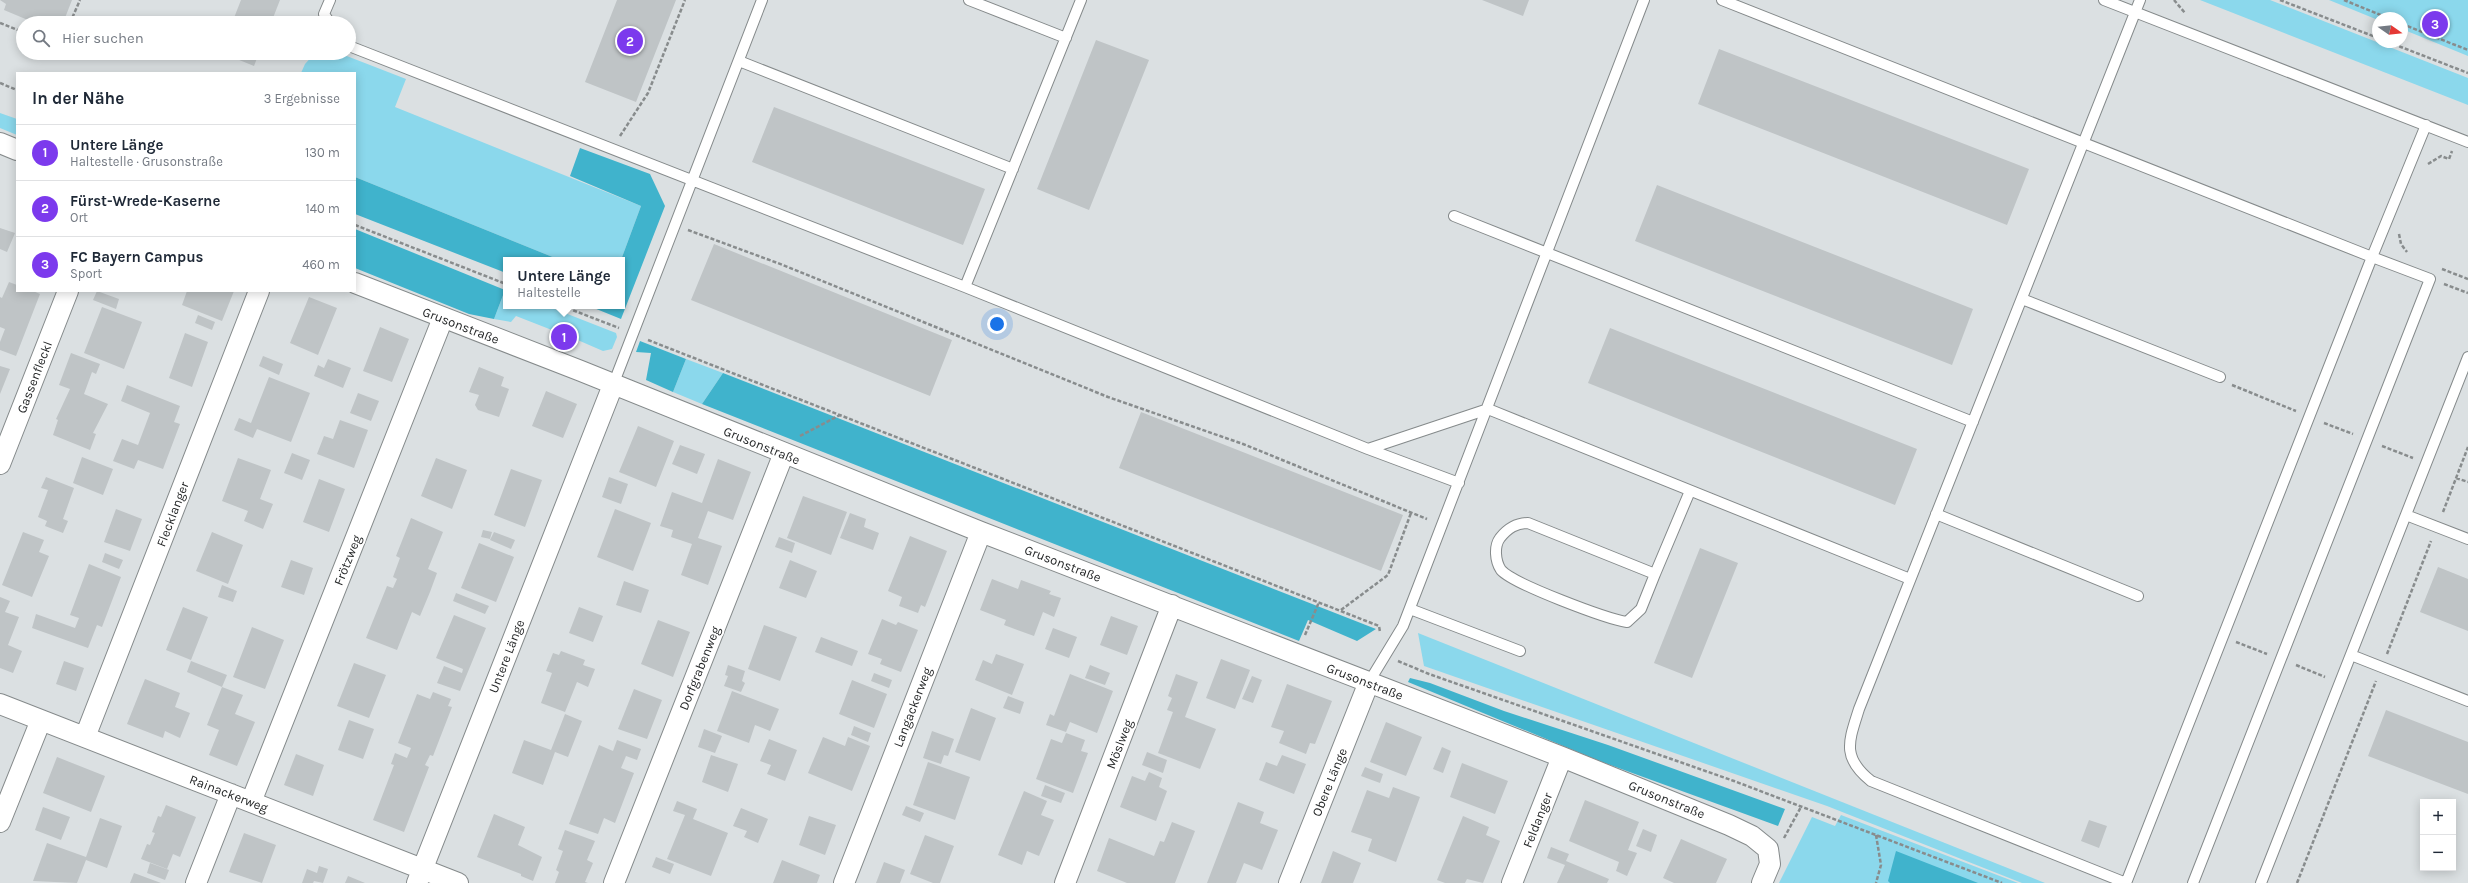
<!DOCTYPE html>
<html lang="de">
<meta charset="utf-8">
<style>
body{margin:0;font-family:Karla,sans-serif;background:#f6f6f7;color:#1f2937}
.controls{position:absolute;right:12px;bottom:12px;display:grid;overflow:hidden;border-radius:0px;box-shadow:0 2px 10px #0003}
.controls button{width:36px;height:36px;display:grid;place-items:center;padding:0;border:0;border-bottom:1px solid #e0e1e3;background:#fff;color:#1f2937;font:20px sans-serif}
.compass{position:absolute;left:2372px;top:12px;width:36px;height:36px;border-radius:50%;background:#fff;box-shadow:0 2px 10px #0003;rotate:104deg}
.you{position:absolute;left:997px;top:324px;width:14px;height:14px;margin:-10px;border:3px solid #fff;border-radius:50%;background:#1a73e8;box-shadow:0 0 0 6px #1a73e833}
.badge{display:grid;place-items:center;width:26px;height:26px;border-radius:50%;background:#7c3aed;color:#fff;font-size:13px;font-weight:700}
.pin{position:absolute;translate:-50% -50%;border:2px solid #fff;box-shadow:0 1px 4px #0006}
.popup{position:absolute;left:503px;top:257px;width:122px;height:52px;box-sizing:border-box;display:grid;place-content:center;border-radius:0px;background:#fff;filter:drop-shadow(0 1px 3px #0005);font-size:13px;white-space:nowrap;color:#747a83}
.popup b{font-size:15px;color:#1f2937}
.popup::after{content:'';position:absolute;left:50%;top:100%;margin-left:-8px;border:8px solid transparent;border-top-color:#fff}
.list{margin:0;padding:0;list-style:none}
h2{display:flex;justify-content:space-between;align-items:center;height:52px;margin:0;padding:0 16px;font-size:17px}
h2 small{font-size:13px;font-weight:400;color:#747a83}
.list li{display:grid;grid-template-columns:26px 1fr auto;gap:12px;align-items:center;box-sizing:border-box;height:56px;padding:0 16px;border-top:1px solid #e0e1e3}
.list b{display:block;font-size:15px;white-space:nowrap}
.list p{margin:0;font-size:13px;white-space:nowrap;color:#747a83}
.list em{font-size:13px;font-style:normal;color:#747a83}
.icon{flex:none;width:22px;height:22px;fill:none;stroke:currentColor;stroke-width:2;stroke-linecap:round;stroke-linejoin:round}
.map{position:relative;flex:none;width:2468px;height:883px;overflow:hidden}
.search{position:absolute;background:#fff;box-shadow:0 2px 10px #0003;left:16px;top:16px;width:340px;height:44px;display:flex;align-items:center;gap:10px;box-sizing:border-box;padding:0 14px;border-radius:22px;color:#747a83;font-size:15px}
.panel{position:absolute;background:#fff;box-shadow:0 2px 10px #0003;left:16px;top:72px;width:340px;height:220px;border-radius:0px}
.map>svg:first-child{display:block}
</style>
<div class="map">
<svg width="2468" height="883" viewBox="0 0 2468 883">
<rect width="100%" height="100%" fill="#dbe0e2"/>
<path fill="#8bd8ec" d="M 2200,0 L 2270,0 L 2468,78 L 2468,105 Z
M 2329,0 L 2468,0 L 2468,56 L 2402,29 L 2402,18 L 2378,20 Z
M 315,53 L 339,53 L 406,79 L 395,107 L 641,206 L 621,260 L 560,260 L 355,177 L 355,73 L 301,73 L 305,64 Z
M 0,113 L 17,119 L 17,135 L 0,128 Z
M 505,290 L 506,306 L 547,306 L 616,333 L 617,337 L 612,349 L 603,351 L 573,338 L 574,334 L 559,328 L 557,332 L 516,316 L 511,322 L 494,319 Z
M 686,359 L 723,373 L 702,404 L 673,392 Z
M 1418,633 L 2045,883 L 2022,883 L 1827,806 L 1424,666 Z
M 1841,815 L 2018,883 L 1779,883 L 1812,817 L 1835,826 Z"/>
<path fill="#40b3cc" d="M 580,148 L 650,174 L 665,206 L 621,319 L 589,306 L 622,306 L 621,260 L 641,206 L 570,176 Z
M 355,177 L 560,260 L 506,260 L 506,273 L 355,214 Z
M 355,229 L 505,290 L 494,319 L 469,314 L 355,268 Z
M 640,341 L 686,359 L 673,392 L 646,380 L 651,353 L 636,352 Z
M 723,373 L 1376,629 L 1357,641 L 1308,620 L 1299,641 L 702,404 Z
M 1410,678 L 1430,683 L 1504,711 L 1608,745 L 1785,809 L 1778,826 L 1602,762 L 1408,682 Z
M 1896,851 L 1978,883 L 1890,883 L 1888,881 Z"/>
<path fill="#bfc4c6" d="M 0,0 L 72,0 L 63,23 L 35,23 L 4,10 L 6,4 Z
M 241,0 L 280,0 L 271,23 L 232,23 Z
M 617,0 L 676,0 L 636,102 L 585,82 Z
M 1482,0 L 1529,0 L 1523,16 Z
M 1096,40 L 1149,60 L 1089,210 L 1037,189 Z
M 1719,49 L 2029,169 L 2007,225 L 1698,104 Z
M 222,53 L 259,53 L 254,66 Z
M 774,107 L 985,189 L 963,245 L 752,162 Z
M 1657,185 L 1973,309 L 1952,365 L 1635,241 Z
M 0,228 L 15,233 L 7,252 L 0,249 Z
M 714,244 L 952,340 L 930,396 L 691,300 Z
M 9,282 L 17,285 L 17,291 L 33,291 L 40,294 L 16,356 L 0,350 L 0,342 L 5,329 L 0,327 L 0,297 L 2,298 Z
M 97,291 L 119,299 L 116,309 L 93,300 Z
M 187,291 L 234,291 L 222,321 L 182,305 Z
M 309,297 L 337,308 L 318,355 L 290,343 Z
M 102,307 L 142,322 L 124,369 L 84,353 Z
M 198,315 L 215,322 L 212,330 L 195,323 Z
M 380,327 L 409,339 L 392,382 L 363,371 Z
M 1610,328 L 1917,449 L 1895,505 L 1588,383 Z
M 185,333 L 208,342 L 192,387 L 169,378 Z
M 71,353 L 100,364 L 96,374 L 92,372 L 84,394 L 108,404 L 93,433 L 96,434 L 90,450 L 53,435 L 58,420 L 56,419 L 70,389 L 59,385 Z
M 263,356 L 283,364 L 279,375 L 259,366 Z
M 328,359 L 351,368 L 343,388 L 314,376 L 318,365 L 324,368 Z
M 0,366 L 10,369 L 0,394 Z
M 479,367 L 504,377 L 501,386 L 509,389 L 499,417 L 478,410 L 475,405 L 479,395 L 469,392 Z
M 269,377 L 310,393 L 291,442 L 257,429 L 253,438 L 234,430 L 239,418 L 251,423 Z
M 127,385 L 180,406 L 174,422 L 180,424 L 163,469 L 138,460 L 134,469 L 113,461 L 122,439 L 138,445 L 150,413 L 121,401 Z
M 546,391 L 577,404 L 563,438 L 532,426 Z
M 358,393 L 379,401 L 371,421 L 350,413 Z
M 1141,412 L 1403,515 L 1381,571 L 1119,468 Z
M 340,420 L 368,430 L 354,468 L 317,454 L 324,436 L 333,439 Z
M 638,426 L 674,441 L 656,487 L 619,472 Z
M 680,445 L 705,454 L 697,474 L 672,464 Z
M 292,453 L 310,460 L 302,480 L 284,473 Z
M 82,457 L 113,469 L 103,495 L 73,483 Z
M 238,458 L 271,470 L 260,499 L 273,504 L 263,529 L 244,521 L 248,511 L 222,501 Z
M 436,458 L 467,470 L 452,509 L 421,496 Z
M 718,459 L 751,472 L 733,520 L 708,511 L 698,538 L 722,546 L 708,585 L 681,575 L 692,544 L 671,537 L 673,530 L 660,526 L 672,492 L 702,503 Z
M 511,469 L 542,480 L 525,527 L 494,515 Z
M 46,477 L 74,488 L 63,519 L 68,521 L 63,533 L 45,526 L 47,521 L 38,517 L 48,490 L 41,488 Z
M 609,477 L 628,484 L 621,504 L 602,497 Z
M 319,479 L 345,489 L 329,532 L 303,522 Z
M 803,496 L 847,512 L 831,555 L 787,538 Z
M 116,509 L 142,519 L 130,551 L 104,542 Z
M 615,509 L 651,523 L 633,571 L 597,557 Z
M 850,513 L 866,519 L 864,527 L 879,533 L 873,550 L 840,538 Z
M 411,518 L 443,532 L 428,569 L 437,573 L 430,592 L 420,616 L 412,612 L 397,650 L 366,638 L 387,586 L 393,588 L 397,579 L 393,577 L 400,558 L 396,556 Z
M 483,530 L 492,532 L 490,539 L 481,537 Z
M 23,532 L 44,540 L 39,552 L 49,556 L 32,597 L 2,585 Z
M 212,532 L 243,545 L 228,584 L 196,571 Z
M 494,532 L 515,540 L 511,549 L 490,540 Z
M 910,536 L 947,551 L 925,607 L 921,605 L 918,613 L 899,606 L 902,597 L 888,591 Z
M 779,537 L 795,543 L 792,553 L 775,547 Z
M 479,543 L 514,557 L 496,602 L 461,588 Z
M 1700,548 L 1738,563 L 1692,678 L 1654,663 Z
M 105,553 L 123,560 L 119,569 L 102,562 Z
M 291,560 L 313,568 L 304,595 L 281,587 Z
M 790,560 L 817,571 L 806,598 L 779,588 Z
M 89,564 L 121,577 L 102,627 L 97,625 L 88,648 L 32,628 L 36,614 L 75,628 L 79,618 L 70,615 Z
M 2438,567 L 2468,579 L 2468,631 L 2420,612 Z
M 992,579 L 1018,589 L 1021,580 L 1051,591 L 1049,594 L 1061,598 L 1054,617 L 1043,612 L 1034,636 L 1004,625 L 1006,620 L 980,610 Z
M 624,581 L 649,590 L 641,613 L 616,605 Z
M 222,585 L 237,591 L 233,602 L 218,597 Z
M 456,593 L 489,606 L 485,614 L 453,601 Z
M 0,597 L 10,601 L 5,612 L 19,617 L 8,645 L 22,651 L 13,673 L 0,668 Z
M 183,607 L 208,617 L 191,660 L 166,650 Z
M 579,607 L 603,616 L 593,642 L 569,633 Z
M 454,615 L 486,628 L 460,691 L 437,683 L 444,666 L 462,673 L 463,669 L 436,658 Z
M 1111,616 L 1138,626 L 1127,655 L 1100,645 Z
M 882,619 L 896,625 L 898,622 L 918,630 L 901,672 L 880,664 L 882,659 L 868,654 Z
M 658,620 L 690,632 L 673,677 L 641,664 Z
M 764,625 L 797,637 L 780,681 L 748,669 Z
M 252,627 L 284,640 L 265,689 L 233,677 Z
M 1053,628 L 1077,637 L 1069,658 L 1045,649 Z
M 821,637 L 858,651 L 852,666 L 815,652 Z
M 561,651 L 585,660 L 583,665 L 595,669 L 588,687 L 577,682 L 565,712 L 541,703 L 552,673 L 546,671 L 553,653 L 559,655 Z
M 996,654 L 1024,664 L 1012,695 L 975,680 L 983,660 L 992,664 Z
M 1221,659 L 1250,670 L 1235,709 L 1206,698 Z
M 64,661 L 84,668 L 76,691 L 56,684 Z
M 191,661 L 227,675 L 222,687 L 187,672 Z
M 354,663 L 386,675 L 369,718 L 337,706 Z
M 728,665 L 745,671 L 742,681 L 745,683 L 741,692 L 724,686 L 728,676 L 725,675 Z
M 1090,665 L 1110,673 L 1105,685 L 1085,678 Z
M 874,673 L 892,680 L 889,688 L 871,681 Z
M 1070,674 L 1113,691 L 1097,733 L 1070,722 L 1066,732 L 1046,725 L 1050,714 L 1054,716 Z
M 1176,674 L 1198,682 L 1185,717 L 1216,729 L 1200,769 L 1158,753 L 1173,712 L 1167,710 L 1172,698 L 1168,696 Z
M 1252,676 L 1262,680 L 1253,703 L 1242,699 Z
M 145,679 L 180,693 L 175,707 L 190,713 L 180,738 L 165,731 L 163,738 L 127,724 Z
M 852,680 L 887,694 L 874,728 L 839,714 Z
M 1287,684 L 1332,701 L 1315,744 L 1310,743 L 1306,754 L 1279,743 L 1284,731 L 1271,727 Z
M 222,687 L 243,695 L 235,714 L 255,722 L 237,766 L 209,755 L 219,730 L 207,725 Z
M 634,689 L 662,700 L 647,739 L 618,729 Z
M 732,691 L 779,709 L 770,731 L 755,725 L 749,743 L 717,731 Z
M 433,692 L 451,699 L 448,706 L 452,707 L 433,756 L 430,755 L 425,765 L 429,767 L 404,832 L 373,820 L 394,765 L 391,764 L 395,753 L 407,758 L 411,748 L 398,743 L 417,694 L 430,699 Z
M 1008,696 L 1024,702 L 1020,714 L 1003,708 Z
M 971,708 L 996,718 L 980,761 L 955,752 Z
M 2386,710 L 2468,742 L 2468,794 L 2368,756 Z
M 565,714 L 582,721 L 568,757 L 555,752 L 543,785 L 512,773 L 524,740 L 551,750 Z
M 349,720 L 374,729 L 363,759 L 338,750 Z
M 1386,722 L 1422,737 L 1406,776 L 1370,762 Z
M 854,726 L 871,733 L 868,742 L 851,735 Z
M 704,729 L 722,736 L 715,753 L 698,747 Z
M 932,731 L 954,739 L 948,756 L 944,755 L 941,764 L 923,758 Z
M 1066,733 L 1085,740 L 1081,751 L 1088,753 L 1073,793 L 1036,779 L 1051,739 L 1062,743 Z
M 823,737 L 845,746 L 848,737 L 870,746 L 852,791 L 808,773 Z
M 769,739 L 797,750 L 785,781 L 767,774 L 771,765 L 760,761 Z
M 617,740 L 641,749 L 637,760 L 626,756 L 621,768 L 634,773 L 615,823 L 604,818 L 598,834 L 569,824 L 599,745 L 613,751 Z
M 1442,747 L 1451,751 L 1443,773 L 1433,769 Z
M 1147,752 L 1167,760 L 1163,773 L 1142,765 Z
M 296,754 L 324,765 L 313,796 L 284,785 Z
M 711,755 L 738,764 L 728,792 L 702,782 Z
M 1282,755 L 1306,764 L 1294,794 L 1259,780 L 1266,762 L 1277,766 Z
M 57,757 L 105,776 L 91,812 L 43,793 Z
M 928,762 L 970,777 L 955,820 L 913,805 Z
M 1462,763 L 1508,781 L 1495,814 L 1450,797 Z
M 1365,767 L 1383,774 L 1380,783 L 1361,776 Z
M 1149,772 L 1162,778 L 1159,787 L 1167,791 L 1156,821 L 1120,807 L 1132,776 L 1145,781 Z
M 1045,785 L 1065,793 L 1061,803 L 1041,796 Z
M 1393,787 L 1420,797 L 1396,862 L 1368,851 L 1372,839 L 1351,832 L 1367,790 L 1389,798 Z
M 1024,791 L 1047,801 L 1041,815 L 1054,820 L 1039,856 L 1027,851 L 1022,865 L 998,855 Z
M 1585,800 L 1639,822 L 1628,850 L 1637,853 L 1627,876 L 1616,871 L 1619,862 L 1569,841 Z
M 677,801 L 697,809 L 693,819 L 728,833 L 711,876 L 667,859 L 685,815 L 673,811 Z
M 1238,802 L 1264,812 L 1260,823 L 1278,830 L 1262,870 L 1244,863 L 1236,883 L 1207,883 Z
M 166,805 L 196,817 L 180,857 L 173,854 L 167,869 L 141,859 L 147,844 L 150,845 L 155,833 L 152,832 L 158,816 L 161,817 Z
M 906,806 L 924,813 L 920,822 L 902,815 Z
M 43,807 L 70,817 L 61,840 L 35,830 Z
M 741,808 L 768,819 L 758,843 L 744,837 L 747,831 L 733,826 Z
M 494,814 L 525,827 L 518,845 L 542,857 L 533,881 L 521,876 L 521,874 L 477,857 Z
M 809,816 L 836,825 L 825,855 L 799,845 Z
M 1463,816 L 1489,827 L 1486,835 L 1500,841 L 1483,883 L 1467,879 L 1465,883 L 1445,883 L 1437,880 Z
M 100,818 L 122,826 L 107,868 L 86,860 L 77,883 L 33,881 L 47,843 L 86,857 Z
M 2089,820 L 2107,826 L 2099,848 L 2081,841 Z
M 1172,822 L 1195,831 L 1175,883 L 1127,883 L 1097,871 L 1109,838 L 1154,856 L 1160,841 L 1164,842 Z
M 1643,829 L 1657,835 L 1651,852 L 1636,846 Z
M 565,830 L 595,841 L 587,860 L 593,863 L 585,882 L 588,883 L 555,883 L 559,872 L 556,870 L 563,851 L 558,849 Z
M 244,833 L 276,845 L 262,883 L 229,872 Z
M 925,835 L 954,846 L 940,883 L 933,883 L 910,874 Z
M 1681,839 L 1727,859 L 1716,883 L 1674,883 L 1663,878 Z
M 1551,847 L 1569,854 L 1566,861 L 1609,879 L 1607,883 L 1557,883 L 1565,865 L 1547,858 Z
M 1333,851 L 1361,863 L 1353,883 L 1321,883 Z
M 656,857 L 674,864 L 670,874 L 652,867 Z
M 782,860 L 820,875 L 817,883 L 773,883 Z
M 884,862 L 905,870 L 900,883 L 876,883 Z
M 150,863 L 169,870 L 165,880 L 147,873 Z
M 319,866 L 328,869 L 323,883 L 314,881 L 313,883 L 302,883 L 307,869 L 317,873 Z
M 134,873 L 161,883 L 130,883 Z
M 348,876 L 365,883 L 345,883 Z"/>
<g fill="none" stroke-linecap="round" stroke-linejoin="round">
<g stroke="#858a8b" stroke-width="12">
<path id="service" d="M 330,0 L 324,14 L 330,23
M 969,0 L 1066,38
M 1722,0 L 2372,257 L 2426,125
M 2104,0 L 2468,142
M 2140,0 L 1859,709 C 1849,741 1841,757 1871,781 L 2126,883 L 2372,257 L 2430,279 L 2193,883
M 349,46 L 965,287 L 1368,449 L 1459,483
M 739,61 L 1013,169
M 1454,216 L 1973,422
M 965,287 L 1081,0
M 2022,299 L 2220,377
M 613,385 L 762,0
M 1368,449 L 1488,409 L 1910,579
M 1936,514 L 2138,596
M 2406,515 L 2468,539
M 1655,574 L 1641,609 L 1627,622 C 1607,619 1513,584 1501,570 C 1495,561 1494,546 1500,538 C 1508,528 1516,523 1528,523 L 1655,574 L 1690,491
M 1410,609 L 1520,651
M 2351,655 L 2468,701
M 1369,682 L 1403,626 L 1644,0
M 2261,883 L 2468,357"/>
</g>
<g stroke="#858a8b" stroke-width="22">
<path id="minor" d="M 0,143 L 17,150
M 355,283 L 581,371 L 981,532 L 1562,757 L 1729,825 L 1752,836 L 1768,849 L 1770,864 L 1762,883
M 0,464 L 68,291
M 0,704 L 458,883
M 85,737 L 259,291
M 251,802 L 443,318
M 0,822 L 41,720
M 196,883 L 231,794
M 417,883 L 613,385
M 614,883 L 784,453
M 844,883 L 981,532
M 1065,883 L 1172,605
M 1289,883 L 1369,682
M 1512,883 L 1562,757"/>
</g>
<path stroke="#888c8d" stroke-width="2.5" stroke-dasharray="4 2" stroke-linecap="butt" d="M 2174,0 L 2185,13
M 2280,0 L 2378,38
M 2344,0 L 2388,18
M 0,23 L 23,32
M 70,23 L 80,0
M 2402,24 L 2468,50
M 2388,42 L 2468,73
M 0,83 L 17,90
M 620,136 L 648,93 L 685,0
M 2428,164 L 2441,156 L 2449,159 L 2452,151
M 355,225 L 506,284
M 688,230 L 783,265 L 1108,397 L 1243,444 L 1427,519
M 2399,234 L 2401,244 L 2407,252
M 2442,269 L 2468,279
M 2444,284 L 2468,293
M 562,306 L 619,328
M 648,340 L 1379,626 L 1380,632
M 2232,385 L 2296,411
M 2324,423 L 2353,434
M 800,436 L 840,415
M 2382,446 L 2413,458
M 2456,478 L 2468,482
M 2443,512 L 2468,447
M 1341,610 L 1388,575 L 1411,513
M 1305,635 L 1319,602
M 2236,642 L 2267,654
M 2387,654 L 2431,541
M 1398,661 L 1429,674 L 1734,781 L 2002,883
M 2296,665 L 2325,677
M 1876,835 L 1881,865 L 1876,883
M 1784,838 L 1801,807
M 2297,883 L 2376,681"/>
<use href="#service" stroke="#fff" stroke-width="10"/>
<use href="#minor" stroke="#fff" stroke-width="20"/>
</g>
<g text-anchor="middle" stroke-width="4" stroke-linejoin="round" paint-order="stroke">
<g font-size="13" fill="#242627" stroke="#fff">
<text transform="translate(461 325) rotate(21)" y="5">Grusonstraße</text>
<text transform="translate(34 377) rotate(-69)" y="5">Gassenfleckl</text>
<text transform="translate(762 445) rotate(22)" y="5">Grusonstraße</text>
<text transform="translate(172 514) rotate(-69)" y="5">Flecklanger</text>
<text transform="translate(347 560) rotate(-68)" y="5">Frötzweg</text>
<text transform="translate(1063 563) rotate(21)" y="5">Grusonstraße</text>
<text transform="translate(506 656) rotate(-69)" y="5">Untere Länge</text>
<text transform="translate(699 668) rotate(-68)" y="5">Dorfgrabenweg</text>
<text transform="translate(1365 681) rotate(21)" y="5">Grusonstraße</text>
<text transform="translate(912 707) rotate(-69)" y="5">Langackerweg</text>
<text transform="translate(1119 744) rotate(-69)" y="5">Möslweg</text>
<text transform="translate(1329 782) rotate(-68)" y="5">Obere Länge</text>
<text transform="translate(229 793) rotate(21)" y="5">Rainackerweg</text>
<text transform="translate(1667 799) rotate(22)" y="5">Grusonstraße</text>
<text transform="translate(1537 820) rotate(-68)" y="5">Feldanger</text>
</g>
</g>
</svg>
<div class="controls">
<button>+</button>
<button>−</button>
</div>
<svg class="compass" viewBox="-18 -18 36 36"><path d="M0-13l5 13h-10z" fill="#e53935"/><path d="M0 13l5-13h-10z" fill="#747a83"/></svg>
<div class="you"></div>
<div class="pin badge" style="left:564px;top:337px">1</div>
<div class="popup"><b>Untere Länge</b>Haltestelle</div>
<div class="pin badge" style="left:630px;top:41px">2</div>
<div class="pin badge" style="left:2435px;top:24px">3</div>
<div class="search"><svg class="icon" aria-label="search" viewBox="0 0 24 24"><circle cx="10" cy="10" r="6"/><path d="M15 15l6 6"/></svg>Hier suchen</div>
<section class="panel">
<h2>In der Nähe<small>3 Ergebnisse</small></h2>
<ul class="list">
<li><span class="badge">1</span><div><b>Untere Länge</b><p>Haltestelle · Grusonstraße</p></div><em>130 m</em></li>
<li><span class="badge">2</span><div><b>Fürst-Wrede-Kaserne</b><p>Ort</p></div><em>140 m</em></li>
<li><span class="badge">3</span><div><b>FC Bayern Campus</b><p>Sport</p></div><em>460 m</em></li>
</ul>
</section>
</div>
